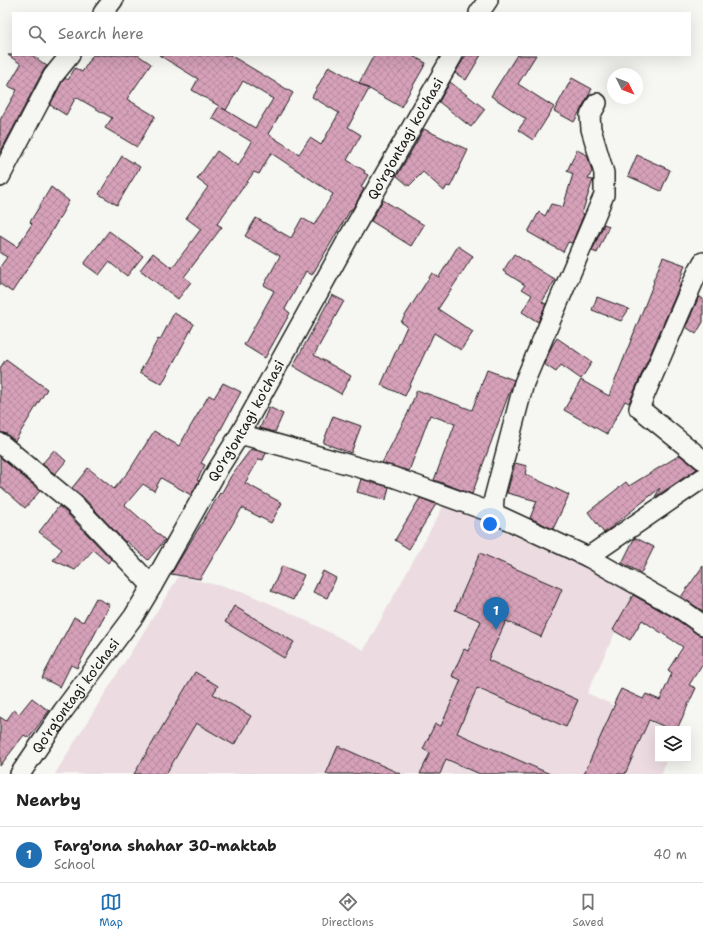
<!DOCTYPE html>
<style>
body{margin:0;font-family:"Shantell Sans",sans-serif;background:#f6f6f6;color:#222}
.controls{position:absolute;right:12px;bottom:12px;display:grid;overflow:hidden;border-radius:0px;box-shadow:0 4px 16px #0002}
.controls button{width:36px;height:36px;display:grid;place-items:center;padding:0;border:0;border-bottom:1px solid #e0e0e0;background:#fff;color:#222;font:20px sans-serif}
.compass{position:absolute;left:607px;top:68px;width:36px;height:36px;border-radius:50%;background:#fff;box-shadow:0 4px 16px #0002;rotate:132deg}
.you{position:absolute;left:490px;top:524px;width:14px;height:14px;margin:-10px;border:3px solid #fff;border-radius:50%;background:#1a73e8;box-shadow:0 0 0 6px #1a73e833}
.badge{display:grid;place-items:center;width:26px;height:26px;border-radius:50%;background:#1f6fb2;color:#fff;font-size:13px;font-weight:700}
.pin{position:absolute;translate:-50% -33px;filter:drop-shadow(0 1px 2px #0008)}
.pin::after{content:'';position:absolute;top:21px;width:14px;height:12px;background:inherit;clip-path:polygon(0 0,100% 0,50% 100%)}
.list{margin:0;padding:0;list-style:none}
h2{display:flex;justify-content:space-between;align-items:center;height:52px;margin:0;padding:0 16px;font-size:17px}
h2 small{font-size:13px;font-weight:400;color:#767676}
.list li{display:grid;grid-template-columns:26px 1fr auto;gap:12px;align-items:center;box-sizing:border-box;height:56px;padding:0 16px;border-top:1px solid #e0e0e0}
.list b{display:block;font-size:15px;white-space:nowrap}
.list p{margin:0;font-size:13px;white-space:nowrap;color:#767676}
.list em{font-size:13px;font-style:normal;color:#767676}
.icon{flex:none;width:22px;height:22px;fill:none;stroke:currentColor;stroke-width:2;stroke-linecap:round;stroke-linejoin:round}
.map{position:relative;flex:none;width:703px;height:774px;overflow:hidden}
.search{position:absolute;background:#fff;box-shadow:0 4px 16px #0002;left:12px;right:12px;top:12px;height:44px;display:flex;align-items:center;gap:10px;box-sizing:border-box;padding:0 14px;border-radius:0px;color:#767676;font-size:15px}
.sheet{height:108px;background:#fff}
nav{display:flex;justify-content:space-around;align-items:center;box-sizing:border-box;height:56px;border-top:1px solid #e0e0e0;background:#fff;font-size:11px;color:#767676}
nav a{display:grid;justify-items:center;gap:2px}
nav .on{color:#1f6fb2}
.map>svg:first-child{display:block}
</style>
<div class="map">
<svg width="703" height="774" viewBox="0 0 703 774">
<defs>
<pattern id="building-cross-hatch" width="8" height="8" patternUnits="userSpaceOnUse"><rect width="8" height="8" fill="#d6a1b9"/><path d="M0 0l8 8M0 8l8-8" fill="none" stroke="#b78a9e"/></pattern>
</defs>
<rect width="100%" height="100%" fill="#f6f6f2"/>
<filter id="ink" filterUnits="userSpaceOnUse"><feTurbulence type="fractalNoise" baseFrequency=".025" numOctaves="2"/><feDisplacementMap in="SourceGraphic" scale="8" xChannelSelector="R" yChannelSelector="G"/><feConvolveMatrix kernelMatrix="1 2 1 2 8 2 1 2 1" color-interpolation-filters="sRGB"/></filter>
<g filter="url(#ink)">
<path fill="#ecdce1" d="M 444,505 L 588,568 L 634,592 L 587,693 L 665,729 L 658,729 L 658,759 L 666,759 L 662,774 L 55,774 L 80,733 L 179,576 L 241,591 L 285,610 L 364,650 Z"/>
<path fill="url(#building-cross-hatch)" stroke="#1c1c1c" fill-rule="evenodd" d="M 8,55 L 32,55 L 47,66 L 43,71 L 0,153 L 0,120 L 17,90 L 8,86 L 21,64 Z
M 93,55 L 138,55 L 151,64 L 127,99 L 155,116 L 137,147 L 105,128 L 112,118 L 76,97 L 66,115 L 50,105 L 62,82 L 65,78 L 68,80 L 75,68 L 82,72 Z
M 159,55 L 230,55 L 293,93 L 268,134 L 299,154 L 310,138 L 321,145 L 339,113 L 312,97 L 329,66 L 359,83 L 374,55 L 411,55 L 426,63 L 401,107 L 359,83 L 369,89 L 348,127 L 361,135 L 347,160 L 365,171 L 364,173 L 368,175 L 361,187 L 364,189 L 352,210 L 351,209 L 312,275 L 306,271 L 285,309 L 290,313 L 265,358 L 244,345 L 274,291 L 264,285 L 280,256 L 245,236 L 256,218 L 291,238 L 302,218 L 314,225 L 333,194 L 271,153 L 259,174 L 254,172 L 217,224 L 222,227 L 184,277 L 191,282 L 178,299 L 140,270 L 153,253 L 172,268 L 201,229 L 186,218 L 208,187 L 197,179 L 217,151 L 238,166 L 252,142 L 212,118 L 219,106 L 192,90 L 198,79 ZM 243,81 L 273,99 L 255,128 L 222,108 L 226,110 Z
M 466,55 L 481,55 L 466,80 L 455,73 Z
M 517,55 L 536,55 L 518,84 L 554,107 L 533,140 L 518,130 L 526,119 L 491,96 Z
M 572,78 L 592,89 L 574,122 L 554,111 Z
M 450,82 L 485,109 L 471,127 L 439,102 Z
M 424,129 L 468,150 L 450,187 L 447,186 L 444,191 L 423,172 L 409,186 L 397,176 Z
M 577,150 L 587,155 L 592,171 L 588,179 L 593,180 L 582,213 L 584,214 L 572,243 L 568,242 L 563,252 L 528,232 L 539,212 L 545,216 L 551,204 L 563,207 L 573,174 L 567,171 Z
M 637,155 L 670,170 L 661,191 L 628,176 Z
M 122,156 L 140,167 L 117,205 L 99,194 Z
M 51,187 L 69,201 L 49,236 L 12,292 L 0,284 L 0,267 L 7,257 L 0,253 L 0,236 L 17,247 L 32,224 L 30,222 Z
M 383,200 L 424,225 L 411,246 L 371,221 Z
M 604,224 L 609,226 L 597,253 L 592,251 Z
M 109,231 L 143,256 L 127,276 L 109,262 L 99,275 L 84,264 Z
M 458,246 L 473,256 L 438,309 L 473,332 L 461,350 L 434,333 L 405,396 L 381,385 L 407,326 L 401,322 L 432,273 L 439,277 Z
M 514,254 L 555,280 L 542,302 L 546,304 L 538,322 L 522,312 L 532,295 L 522,289 L 525,285 L 503,271 Z
M 663,257 L 685,265 L 679,282 L 681,283 L 629,403 L 625,401 L 607,434 L 564,410 L 581,380 L 609,396 L 654,282 L 653,281 Z
M 332,295 L 344,301 L 314,355 L 351,376 L 341,394 L 293,366 Z
M 699,296 L 703,299 L 703,322 L 696,334 L 686,327 Z
M 597,297 L 629,309 L 621,321 L 592,310 Z
M 174,313 L 194,324 L 162,384 L 140,372 L 158,339 L 160,340 Z
M 557,338 L 592,362 L 581,379 L 561,365 L 556,372 L 544,364 L 552,346 Z
M 6,359 L 47,389 L 15,441 L 7,434 L 0,432 L 0,368 Z
M 487,370 L 514,380 L 472,494 L 434,480 L 455,424 L 430,415 L 409,471 L 382,463 L 408,413 L 417,390 L 472,410 Z
M 223,383 L 241,392 L 221,429 L 201,463 L 205,465 L 197,480 L 199,481 L 191,495 L 161,478 L 154,491 L 143,484 L 125,505 L 165,540 L 148,560 L 126,541 L 125,542 L 82,496 L 72,488 L 88,468 L 114,489 L 129,471 L 154,431 L 179,446 L 209,395 L 214,398 Z
M 269,407 L 283,414 L 275,432 L 260,428 Z
M 333,416 L 361,426 L 351,453 L 323,443 Z
M 251,449 L 266,453 L 263,460 L 259,459 L 245,483 L 282,503 L 271,523 L 242,508 L 200,579 L 171,574 L 220,493 L 221,494 L 231,476 Z
M 54,450 L 66,461 L 55,474 L 42,464 Z
M 680,455 L 697,469 L 655,497 L 660,488 L 604,533 L 588,512 L 626,482 L 629,486 Z
M 0,457 L 40,491 L 25,508 L 0,486 Z
M 515,463 L 527,466 L 525,474 L 569,495 L 553,529 L 530,518 L 537,501 L 507,493 Z
M 361,479 L 389,487 L 386,500 L 357,492 Z
M 420,498 L 436,504 L 409,549 L 395,540 Z
M 59,506 L 66,512 L 111,559 L 108,563 L 93,550 L 75,570 L 53,560 L 62,549 L 39,532 Z
M 636,538 L 654,547 L 641,573 L 622,563 L 634,539 Z
M 480,553 L 562,589 L 541,637 L 506,621 L 488,660 L 578,700 L 566,727 L 477,688 L 457,733 L 550,774 L 480,774 L 446,759 L 440,774 L 420,774 L 430,753 L 423,749 L 435,724 L 441,726 L 461,680 L 452,676 L 464,649 L 468,651 L 481,621 L 455,610 Z
M 282,566 L 304,575 L 293,600 L 271,591 Z
M 703,566 L 703,611 L 681,597 Z
M 323,571 L 336,578 L 327,598 L 313,592 Z
M 633,595 L 676,619 L 697,634 L 703,636 L 703,663 L 689,685 L 696,688 L 677,729 L 670,729 L 649,720 L 625,774 L 584,774 L 615,704 L 614,703 L 621,689 L 643,699 L 646,694 L 660,700 L 672,673 L 668,670 L 683,647 L 642,620 L 630,640 L 613,630 Z
M 96,598 L 110,605 L 77,668 L 71,665 L 60,687 L 42,678 L 74,617 L 83,622 Z
M 234,606 L 294,642 L 284,658 L 225,622 Z
M 195,672 L 218,686 L 213,694 L 251,716 L 234,745 L 196,723 L 166,774 L 134,774 Z
M 32,698 L 49,711 L 29,738 L 24,735 L 0,766 L 0,717 L 6,721 L 14,710 L 19,714 Z
M 338,746 L 401,774 L 326,774 Z"/>
<g fill="none" stroke-linecap="round" stroke-linejoin="round">
<g stroke="#1c1c1c" stroke-width="22">
<g id="minor">
<path d="M 103,13 L 113,0"/>
<path d="M 479,13 L 488,0"/>
<path d="M 0,177 L 53,76 L 70,55"/>
<path d="M 703,262 L 698,271 L 639,408 L 703,460"/>
<path d="M 240,434 L 393,477 L 493,513 L 588,557 L 682,610 L 703,625"/>
<path d="M 0,443 L 74,504 L 152,586"/>
<path d="M 493,513 L 494,498 L 524,383 L 604,195 L 604,173 L 591,129 L 590,116 L 597,103"/>
<path d="M 588,557 L 703,478"/>
<path id="s1" d="M 20,774 L 63,711 L 134,616 L 152,586 L 218,469 L 240,434 L 349,237 L 453,55"/>
</g>
</g>
<use href="#minor" stroke="#f6f6f2" stroke-width="19"/>
</g>
</g>
<g text-anchor="middle" stroke-width="4" stroke-linejoin="round" paint-order="stroke">
<g font-size="14" fill="#1c1c1c" stroke="#f6f6f2">
<text dy="5" stroke="none"><textPath href="#s1" startOffset="744">Qo'rg'ontagi ko'chasi</textPath></text>
<text dy="5" stroke="none"><textPath href="#s1" startOffset="420">Qo'rg'ontagi ko'chasi</textPath></text>
<text dy="5" stroke="none"><textPath href="#s1" startOffset="96">Qo'rg'ontagi ko'chasi</textPath></text>
</g>
</g>
</svg>
<div class="controls">
<button><svg class="icon" aria-label="layers" viewBox="0 0 24 24"><path d="M12 4l9 5-9 5-9-5zM3 14l9 5 9-5"/></svg></button>
</div>
<svg class="compass" viewBox="-18 -18 36 36"><path d="M0-13l5 13h-10z" fill="#e53935"/><path d="M0 13l5-13h-10z" fill="#767676"/></svg>
<div class="you"></div>
<div class="pin badge" style="left:496px;top:630px">1</div>
<div class="search"><svg class="icon" aria-label="search" viewBox="0 0 24 24"><circle cx="10" cy="10" r="6"/><path d="M15 15l6 6"/></svg>Search here</div>
</div>
<section class="sheet">
<h2>Nearby<small></small></h2>
<ul class="list">
<li><span class="badge">1</span><div><b>Farg'ona shahar 30-maktab</b><p>School</p></div><em>40 m</em></li>
</ul>
</section>
<nav>
<a class="on"><svg class="icon" aria-label="map" viewBox="0 0 24 24"><path d="M3 6l6-2 6 2 6-2v14l-6 2-6-2-6 2zM9 4v14M15 6v14"/></svg>Map</a>
<a><svg class="icon" aria-label="directions" viewBox="0 0 24 24"><path d="M12 3l9 9-9 9-9-9zM9 14v-3h6M13 9l2 2-2 2"/></svg>Directions</a>
<a><svg class="icon" aria-label="saved" viewBox="0 0 24 24"><path d="M7 4h10v16l-5-4-5 4z"/></svg>Saved</a>
</nav>
